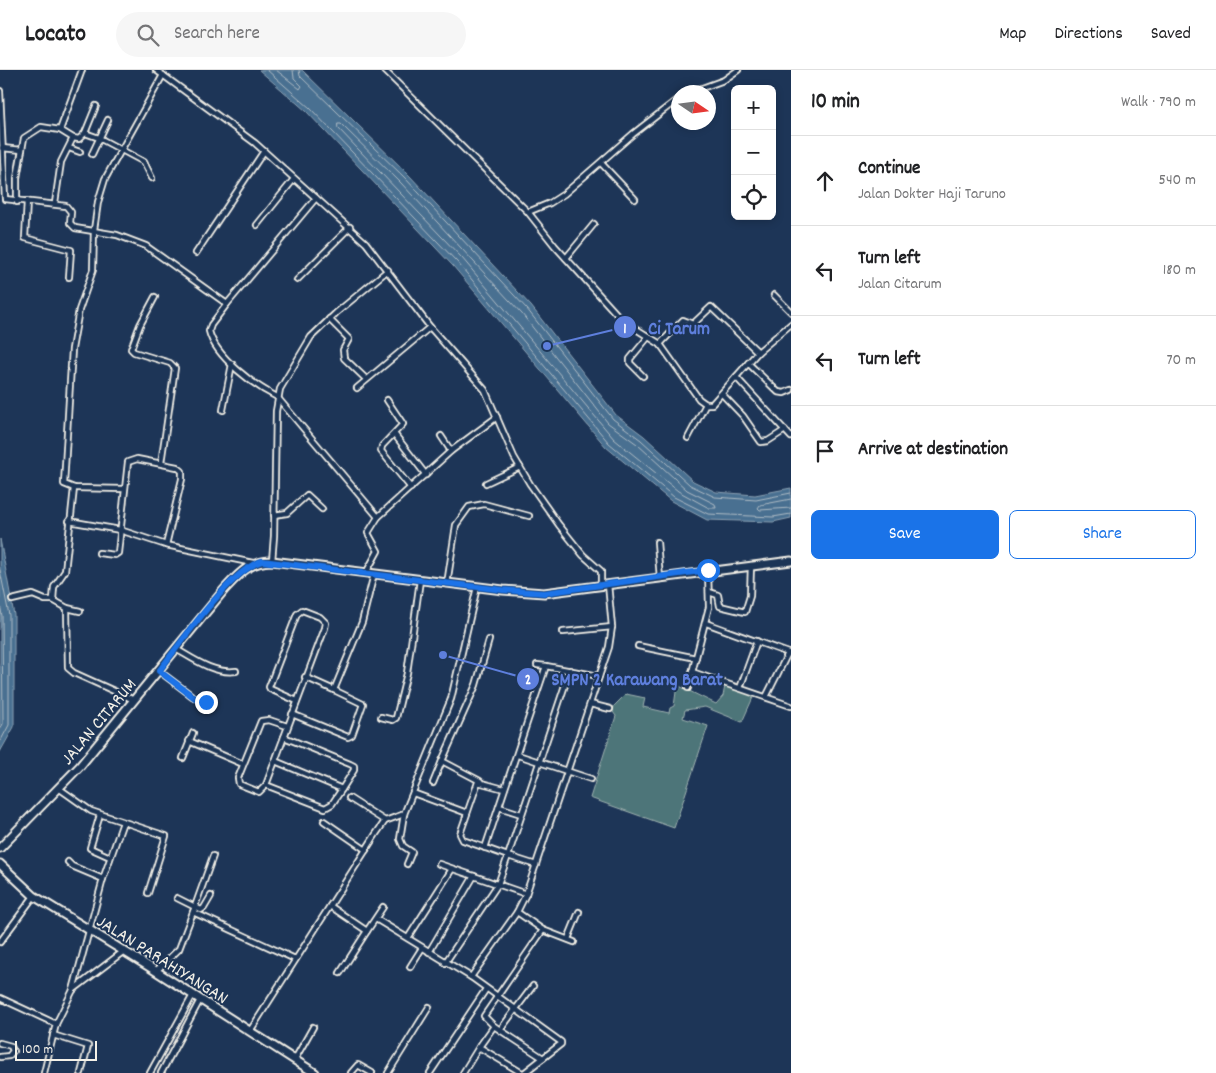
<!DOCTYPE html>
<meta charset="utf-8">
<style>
:root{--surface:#fff;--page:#f6f6f6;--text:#202124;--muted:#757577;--line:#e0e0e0;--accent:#1a73e8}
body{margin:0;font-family:Dekko,sans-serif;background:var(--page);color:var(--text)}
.controls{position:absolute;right:15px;top:15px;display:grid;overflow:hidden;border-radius:8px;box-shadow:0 2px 8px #0003}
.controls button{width:45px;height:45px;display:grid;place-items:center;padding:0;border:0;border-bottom:1px solid var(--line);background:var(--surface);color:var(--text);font:25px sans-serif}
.compass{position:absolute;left:671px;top:15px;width:45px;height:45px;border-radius:50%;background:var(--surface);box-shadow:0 2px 8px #0003;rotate:103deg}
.scale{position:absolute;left:15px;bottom:12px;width:82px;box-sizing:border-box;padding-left:5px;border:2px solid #f4f1e8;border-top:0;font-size:14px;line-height:18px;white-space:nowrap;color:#f4f1e8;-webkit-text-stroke:4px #1d3557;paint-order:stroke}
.stop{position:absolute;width:15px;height:15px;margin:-11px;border:4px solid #1a73e8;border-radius:50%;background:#fff}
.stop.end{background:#1a73e8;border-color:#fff;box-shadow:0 1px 5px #0008}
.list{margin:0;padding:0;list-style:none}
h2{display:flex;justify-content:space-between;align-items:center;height:65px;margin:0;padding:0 20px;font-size:21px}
h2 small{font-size:16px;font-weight:400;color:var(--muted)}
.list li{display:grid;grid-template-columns:32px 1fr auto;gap:15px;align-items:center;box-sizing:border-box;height:90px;padding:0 20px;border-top:1px solid var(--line)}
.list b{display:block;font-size:19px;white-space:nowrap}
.list p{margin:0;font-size:16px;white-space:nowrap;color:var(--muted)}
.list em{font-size:16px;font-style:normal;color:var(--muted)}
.actions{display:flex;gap:10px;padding:15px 20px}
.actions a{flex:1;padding:11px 0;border:1px solid var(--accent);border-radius:8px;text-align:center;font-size:18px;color:var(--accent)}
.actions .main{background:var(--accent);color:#fff}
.icon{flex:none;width:28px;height:28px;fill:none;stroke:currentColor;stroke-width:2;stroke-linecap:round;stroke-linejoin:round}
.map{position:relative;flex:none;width:791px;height:1003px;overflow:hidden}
header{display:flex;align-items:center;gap:30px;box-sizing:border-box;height:70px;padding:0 25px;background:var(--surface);border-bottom:1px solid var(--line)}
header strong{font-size:24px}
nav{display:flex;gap:28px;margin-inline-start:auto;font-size:18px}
.search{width:350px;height:45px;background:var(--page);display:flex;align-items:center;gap:12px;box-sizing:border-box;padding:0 18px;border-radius:28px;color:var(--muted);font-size:19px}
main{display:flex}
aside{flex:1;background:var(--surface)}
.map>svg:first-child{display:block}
.green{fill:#4d7579;stroke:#a0b3b0}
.water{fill:#496f91;stroke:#8da3b4}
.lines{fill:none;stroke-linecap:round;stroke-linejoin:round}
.shore{stroke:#b0bdc5;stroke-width:1}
.street-casing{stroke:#f4f1e8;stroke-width:8}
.secondary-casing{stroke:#f4f1e8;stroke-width:11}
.street{stroke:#1d3557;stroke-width:4.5}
.secondary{stroke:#1d3557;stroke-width:7}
.route{stroke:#1a73e8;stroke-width:6}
.labels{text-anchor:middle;stroke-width:4;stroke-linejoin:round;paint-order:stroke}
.street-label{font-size:18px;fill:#f4f1e8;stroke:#1d3557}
.leader{fill:none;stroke:#5e7fdd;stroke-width:2}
.callout-dot{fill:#5e7fdd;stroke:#1d3557;stroke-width:2}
.mark-label{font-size:15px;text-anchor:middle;font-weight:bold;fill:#fff}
.callout-label{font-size:19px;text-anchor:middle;font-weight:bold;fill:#5e7fdd;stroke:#1d3557;stroke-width:4;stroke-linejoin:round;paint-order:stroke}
</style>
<header>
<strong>Locato</strong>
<div class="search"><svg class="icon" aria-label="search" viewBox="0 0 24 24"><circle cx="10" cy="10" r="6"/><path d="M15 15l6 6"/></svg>Search here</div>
<nav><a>Map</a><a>Directions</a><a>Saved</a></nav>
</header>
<main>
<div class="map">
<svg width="791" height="1003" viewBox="0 0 791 1003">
<rect width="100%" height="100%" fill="#1d3557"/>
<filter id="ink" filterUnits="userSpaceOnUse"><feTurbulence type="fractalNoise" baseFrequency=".02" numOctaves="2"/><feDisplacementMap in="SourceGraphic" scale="10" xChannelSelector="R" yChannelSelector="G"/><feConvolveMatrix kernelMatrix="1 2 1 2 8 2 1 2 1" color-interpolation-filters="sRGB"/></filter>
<g filter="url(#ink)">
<polygon class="green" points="677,615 716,634 723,626 725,616 755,623 742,652 705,637 685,640 683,648 708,656 674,758 590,728 616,646 613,642 614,636 626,624 645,628 643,637 669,643 670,638 674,636"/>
<g class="water">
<polygon points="259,0 302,0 409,105 531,236 616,345 644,366 693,411 716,422 755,425 791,418 791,448 773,452 707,450 671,431 606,377 453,196 306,41"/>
<polygon points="0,469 14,545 14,657 0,682"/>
</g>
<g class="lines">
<g class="shore">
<polyline points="267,0 310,38 457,192 609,373 674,427 708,444 773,447 791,444"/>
<polyline points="276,0 300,19 302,16 294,8 293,0"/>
<polyline points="299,0 300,6 405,108 527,239 613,349 641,370 690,415 715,427 756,430 791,423"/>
<polygon points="338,54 341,54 401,113 522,244 608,353 637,374 687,420 715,434 716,438 709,438 678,421 614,369 462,188 338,58"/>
<polyline points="791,429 760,435 758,438 760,440 791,438"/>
<polyline points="0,500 9,545 9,655 0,672"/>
<polyline points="0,533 2,546 3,654 0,659"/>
</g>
<defs>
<g id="street">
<polyline points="156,0 255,73 366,173 430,257 485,320 514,387 530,414 559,455 583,485 601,501 601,515"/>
<polyline points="384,0 528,142 555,176 622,250 660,274 699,329 706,334"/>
<polyline points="0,21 5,129 66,136 71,142 70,153 75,158 117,165 146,176 227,234"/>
<polyline points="691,22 724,10 738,0"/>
<polyline points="60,60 82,0"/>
<polyline points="85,63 99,68 144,92 152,108"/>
<polyline points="2,78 22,80"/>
<polyline points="69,78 80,82"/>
<polyline points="92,84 108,50"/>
<polyline points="601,93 635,129"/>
<path d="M316,128L227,234L211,255L209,261C215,287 255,316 277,327L378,447"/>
<polyline points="27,131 25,168 71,180 69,207"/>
<polyline points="17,132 17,108 24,68 41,57 60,60 73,68 79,69 85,63 96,36"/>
<polyline points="55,133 61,92 73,68"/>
<polyline points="528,142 550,133 564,124 633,64 678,29"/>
<polyline points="257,155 294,109"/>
<polyline points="196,183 264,81"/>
<polyline points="566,188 594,154"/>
<polyline points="297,210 350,157"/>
<polyline points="774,225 791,242"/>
<polyline points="155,227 140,255 131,279 134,282 170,293 175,298 161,393"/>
<polyline points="329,249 349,269 343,280 344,288 366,309"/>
<polyline points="660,274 683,250 693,254 711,237 758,282"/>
<polyline points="748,293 778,322 784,323 791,320"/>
<polyline points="643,306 630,293 630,289 649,266"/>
<polyline points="736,307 791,367"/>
<polyline points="357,318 430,257"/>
<polyline points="722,324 743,346 761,372 768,371 785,360"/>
<polyline points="387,330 403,354 382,376 381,381 411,418"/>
<polyline points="706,334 712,334 758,282 791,254"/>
<polyline points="223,340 232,294"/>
<polyline points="395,365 426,405"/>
<polyline points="441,366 451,381"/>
<polyline points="688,368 706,334"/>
<polyline points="486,413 520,397"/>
<polyline points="124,419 74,418 64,414 72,279 79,240 93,200 94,160 98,132 105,109 163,5"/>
<polyline points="274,445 287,443 307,425 322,439"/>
<polyline points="69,451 120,460 166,475"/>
<polyline points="657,472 660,508"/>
<polyline points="99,483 115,485 118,483 128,392 137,389 177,397 182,401 182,409 166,475 253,493"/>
<polyline points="272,491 274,466 276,341 280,319 311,267 336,243 388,200"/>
<polyline points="366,503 378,481 368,463 378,447 451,381 497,347"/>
<polyline points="447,514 456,455 469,437 484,434 529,446"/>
<polyline points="709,522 718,525 720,536 745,542 750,526 751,495"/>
<polyline points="12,530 33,525 45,530 53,530 67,538 68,598 74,603 134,630"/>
<polyline points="53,530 54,517 65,501 74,418"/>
<polyline points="67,538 80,541"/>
<polyline points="706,553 791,584"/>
<polyline points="563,562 612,557"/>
<polyline points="638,576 696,588"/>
<path d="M176,579C195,590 214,604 236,601"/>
<polyline points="537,595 546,596"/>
<polyline points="159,601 195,628 206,632"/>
<polyline points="692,602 791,636"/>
<polyline points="305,607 334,620 362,552 374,504"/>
<polyline points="688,618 709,537 708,500"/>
<polyline points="740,618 757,571"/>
<polyline points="766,627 788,583"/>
<polyline points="590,634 610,639"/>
<polyline points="292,644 348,667 352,665 363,634 334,620"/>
<polyline points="381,647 393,650 396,648 407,603 420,510"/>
<polyline points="287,656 269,650 261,651 238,708 239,714 259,722 266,715 325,558 326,553 320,547 302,540 297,544 269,617 270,619 297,631"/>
<polyline points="189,671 243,694"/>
<polyline points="518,685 591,709"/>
<polyline points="183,688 193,663"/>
<polyline points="275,691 342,719 354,700 354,696 350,694 284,667"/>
<polyline points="442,691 476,615 489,570"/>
<polyline points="433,713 442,691 480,711"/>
<polyline points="266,715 325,738 332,734 342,719"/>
<polyline points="60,719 91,741 166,766 148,823"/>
<polyline points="413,723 467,743"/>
<polyline points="349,728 385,751"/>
<polyline points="499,737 521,744"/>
<polyline points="100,745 90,778 110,787"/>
<polyline points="324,751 366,780"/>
<polyline points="485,778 546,596 599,606"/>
<polyline points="68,792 72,796 103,809"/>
<polyline points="407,794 412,782 403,776 400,769 404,744 451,629 477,517"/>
<polyline points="439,794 526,824"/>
<polyline points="536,795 508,786 570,600"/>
<polyline points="177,828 201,840 204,838 211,826"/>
<polyline points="330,836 367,861 383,837"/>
<polyline points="193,842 213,786"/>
<polyline points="517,842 543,860 484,946 494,956 543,988"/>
<polyline points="376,849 471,907 561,972 561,974 524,1003"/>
<polyline points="543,860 574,872"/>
<polyline points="408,868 452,799"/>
<polyline points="568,869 579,842"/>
<polyline points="0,872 34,826"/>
<polyline points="429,882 474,806"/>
<polyline points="445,893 498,814 508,786 463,770 460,764 478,712 504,719"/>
<polyline points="410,897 422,878"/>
<polyline points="156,901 179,879 193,842 295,889"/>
<polyline points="340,903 367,861"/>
<polyline points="471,907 517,842 526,824 609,577 612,557 608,514"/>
<polyline points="73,920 124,881"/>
<polyline points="0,928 56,954"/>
<polyline points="500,960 533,916"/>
<polyline points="250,961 376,764 385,751 404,744"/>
<polyline points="53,965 88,976 81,1003"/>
<polyline points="0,973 11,976 13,981 9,986 0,987"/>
<polyline points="479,977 494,956"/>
<polyline points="295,989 313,957"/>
<polyline points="44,1003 56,954 73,920 103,809 123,752"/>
<polyline points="150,1003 193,925"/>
<polyline points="161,1003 200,930"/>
<polyline points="351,1003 358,995 372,1003"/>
<polyline points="388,1003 429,937"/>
<polyline points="430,1003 486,919"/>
<polyline points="463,1003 479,977 522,1003"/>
</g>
<g id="secondary">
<path d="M0,778L80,696L224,520C238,505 249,491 272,491L503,520L544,523L791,491"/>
<polyline points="0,794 34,826 148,896 315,1003"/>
</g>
</defs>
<use href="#street" class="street-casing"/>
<use href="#secondary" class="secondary-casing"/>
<use href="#street" class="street"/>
<use href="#secondary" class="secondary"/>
</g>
</g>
<g class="lines" filter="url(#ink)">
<path class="route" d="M206,632L195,628L159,601C181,573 230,500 262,491L503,520L544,523L708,500"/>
</g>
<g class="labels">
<g class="street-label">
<text transform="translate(98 651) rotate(-50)" y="6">JALAN CITARUM</text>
<text transform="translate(163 889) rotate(32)" y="6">JALAN PARAHIYANGAN</text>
</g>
</g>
<path class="leader" d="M547 276L625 257M443 585L528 609"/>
<g class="callout-dot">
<circle cx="547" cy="276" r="5"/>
<circle cx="443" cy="585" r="5"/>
<circle cx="625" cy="257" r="12"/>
<circle cx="528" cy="609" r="12"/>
</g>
<g class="mark-label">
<text x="625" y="263">1</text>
<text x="528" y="614">2</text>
</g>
<g class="callout-label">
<text x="679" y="264">Ci Tarum</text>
<text x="637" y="615">SMPN 2 Karawang Barat</text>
</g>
</svg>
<div class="controls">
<button>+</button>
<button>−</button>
<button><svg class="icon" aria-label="locate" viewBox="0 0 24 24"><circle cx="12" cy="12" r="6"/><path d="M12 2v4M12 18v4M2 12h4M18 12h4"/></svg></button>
</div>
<svg class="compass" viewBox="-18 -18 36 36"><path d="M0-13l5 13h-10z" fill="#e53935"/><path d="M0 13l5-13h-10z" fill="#757577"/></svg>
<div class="scale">100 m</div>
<div class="stop" style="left:708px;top:500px"></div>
<div class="stop end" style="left:206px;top:632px"></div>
</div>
<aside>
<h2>10 min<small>Walk · 790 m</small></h2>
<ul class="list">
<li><svg class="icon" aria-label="ahead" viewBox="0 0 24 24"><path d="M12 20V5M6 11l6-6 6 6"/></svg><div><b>Continue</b><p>Jalan Dokter Haji Taruno</p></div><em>540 m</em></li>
<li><svg class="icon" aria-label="left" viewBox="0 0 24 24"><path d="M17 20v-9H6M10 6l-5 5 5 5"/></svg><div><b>Turn left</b><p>Jalan Citarum</p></div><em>180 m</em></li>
<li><svg class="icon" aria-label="left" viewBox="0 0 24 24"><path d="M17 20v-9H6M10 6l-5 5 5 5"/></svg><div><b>Turn left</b></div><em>70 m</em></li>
<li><svg class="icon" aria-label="arrive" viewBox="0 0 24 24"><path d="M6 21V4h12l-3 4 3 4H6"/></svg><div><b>Arrive at destination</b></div></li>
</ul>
<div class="actions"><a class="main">Save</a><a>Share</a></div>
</aside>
</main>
